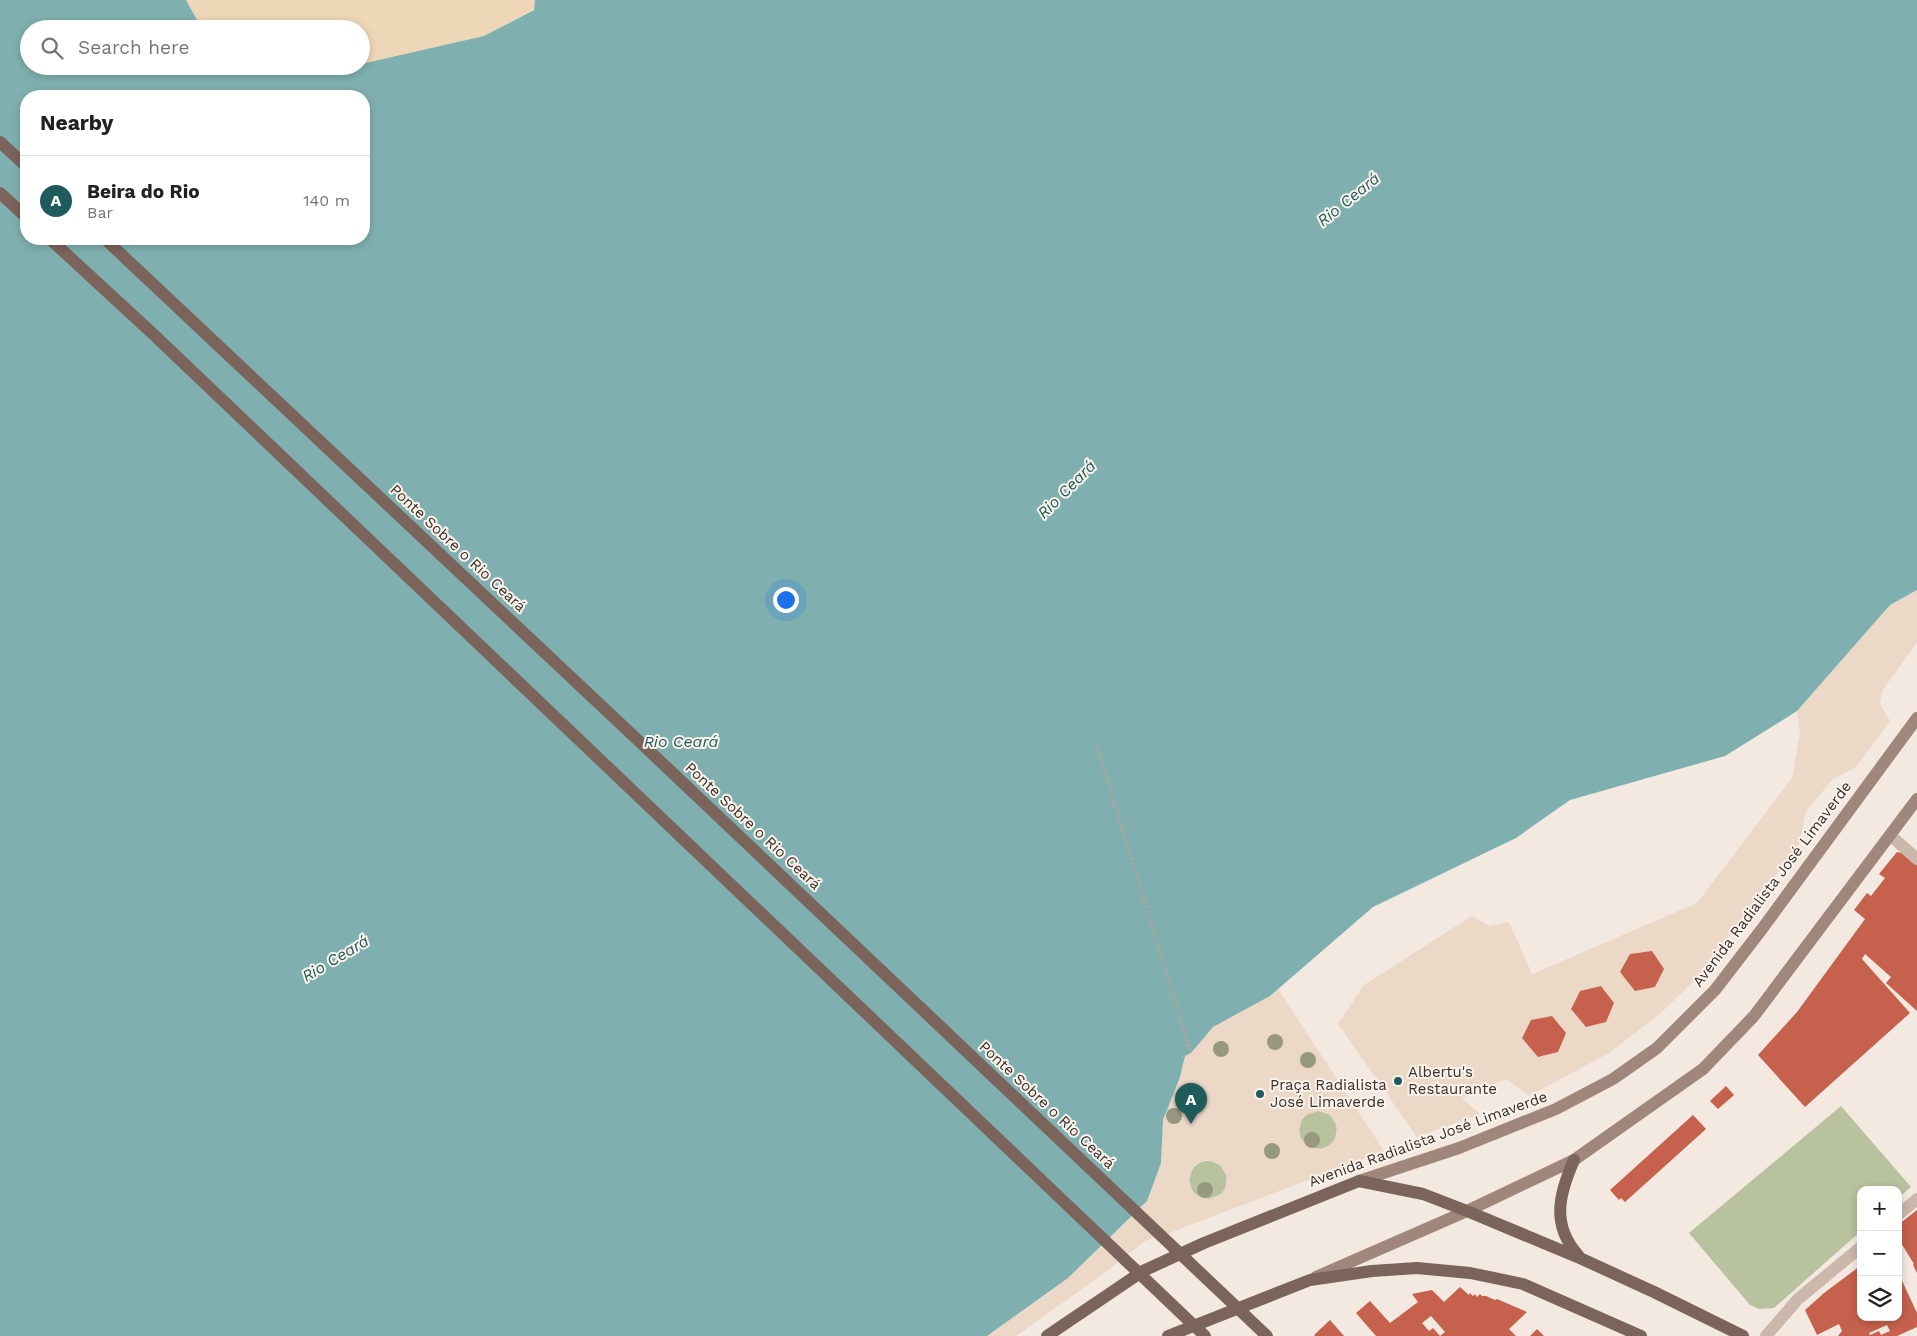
<!DOCTYPE html>
<meta charset="utf-8">
<style>
:root{--surface:#fff;--page:#f2f2f2;--text:#202124;--muted:#757577;--line:#e0e0e0;--accent:#205b5b}
body{margin:0;font-family:"Work Sans",sans-serif;background:var(--page);color:var(--text)}
.controls{position:absolute;right:15px;bottom:15px;display:grid;overflow:hidden;border-radius:10px;box-shadow:0 2px 8px #0003}
.controls button{width:45px;height:45px;display:grid;place-items:center;padding:0;border:0;border-bottom:1px solid var(--line);background:var(--surface);color:var(--text);font:25px sans-serif}
.you{position:absolute;left:785px;top:599px;width:18px;height:18px;margin:-12px;border:4px solid #fff;border-radius:50%;background:#1a73e8;box-shadow:0 0 0 8px #1a73e833}
.badge{display:grid;place-items:center;width:32px;height:32px;border-radius:50%;background:var(--accent);color:#fff;font-size:16px;font-weight:700}
.pin{position:absolute;translate:-50% -41px;filter:drop-shadow(0 1px 2px #0008)}
.pin::after{content:'';position:absolute;top:26px;width:18px;height:15px;background:inherit;clip-path:polygon(0 0,100% 0,50% 100%)}
.list{margin:0;padding:0;list-style:none}
h2{display:flex;justify-content:space-between;align-items:center;height:65px;margin:0;padding:0 20px;font-size:21px}
h2 small{font-size:16px;font-weight:400;color:var(--muted)}
.list li{display:grid;grid-template-columns:32px 1fr auto;gap:15px;align-items:center;box-sizing:border-box;height:90px;padding:0 20px;border-top:1px solid var(--line)}
.list b{display:block;font-size:19px;white-space:nowrap}
.list p{margin:0;font-size:16px;white-space:nowrap;color:var(--muted)}
.list em{font-size:16px;font-style:normal;color:var(--muted)}
.icon{flex:none;width:28px;height:28px;fill:none;stroke:currentColor;stroke-width:2;stroke-linecap:round;stroke-linejoin:round}
.map{position:relative;flex:none;width:1917px;height:1336px;overflow:hidden}
.search{position:absolute;background:var(--surface);box-shadow:0 2px 8px #0003;left:20px;top:20px;width:350px;height:55px;display:flex;align-items:center;gap:12px;box-sizing:border-box;padding:0 18px;border-radius:28px;color:var(--muted);font-size:19px}
.panel{position:absolute;background:var(--surface);box-shadow:0 2px 8px #0003;left:20px;top:90px;width:350px;height:155px;border-radius:20px}
.map>svg:first-child{display:block}
.green{fill:#b9c29f}
.sand{fill:#edd7b7}
.plaza{fill:#ebd8c7;fill-rule:evenodd}
.water{fill:#7fb0af;fill-rule:evenodd}
.building{fill:#c5614c;fill-rule:evenodd}
.lines{fill:none;stroke-linecap:round;stroke-linejoin:round}
.path{stroke:#b7a295;stroke-width:3;stroke-dasharray:2.5 2.5;stroke-linecap:butt}
.street{stroke:#cbb8ab;stroke-width:12}
.secondary{stroke:#9f877c;stroke-width:12}
.primary{stroke:#7b645c;stroke-width:12}
.tree{fill:#97997e}
.poi-dot{fill:#205b5b;stroke:#faf3ec;stroke-width:2}
.labels{text-anchor:middle;stroke-width:4;stroke-linejoin:round;paint-order:stroke}
.street-label{font-size:15px;fill:#392e2a;stroke:#faf3ec}
.poi-label{font-size:15px;fill:#392e2a;stroke:#faf3ec;text-anchor:start}
.water-label{font-size:16px;font-style:italic;fill:#205b5b;stroke:#faf3ec}
</style>
<div class="map">
<svg width="1917" height="1336" viewBox="0 0 1917 1336">
<rect width="100%" height="100%" fill="#f3e9e0"/>
<g class="green">
<polygon points="1841,1106 1911,1187 1898,1198 1898,1190 1861,1190 1861,1231 1774,1308 1759,1309 1750,1305 1689,1233"/>
<circle cx="1318" cy="1130" r="19"/>
<circle cx="1208" cy="1180" r="19"/>
</g>
<polygon class="sand" points="186,0 535,0 534,9 484,36 361,64 361,29 202,29"/>
<g class="plaza">
<path d="M1917,590V642L1882,691L1880,704L1890,721L1856,767L1832,780L1806,811L1799,845L1700,975L1661,1013L1609,1053L1529,1096L1506,1079L1462,1098L1480,1114L1417,1137L1338,1024L1364,985L1472,916L1489,926L1509,922L1532,974L1697,903L1792,778L1800,731L1797,711L1890,605ZM1664,969L1655,987L1635,991ZM1600,986L1614,1003L1606,1022L1586,1027L1571,1008L1580,991ZM1552,1016L1565,1033L1558,1052L1538,1057L1522,1038L1531,1020Z"/>
<path d="M1278,989L1384,1151L1172,1232L1145,1241L1099,1277L1016,1336H987L1068,1278L1147,1201L1161,1163L1163,1120L1180,1077L1185,1055L1191,1053L1213,1027L1270,996ZM1318,1111L1330,1115L1337,1126L1335,1139L1326,1148L1320,1149L1307,1146L1300,1137L1299,1131L1302,1119L1306,1115ZM1208,1160L1220,1165L1227,1176L1225,1189L1221,1194L1209,1199L1198,1196L1193,1192L1189,1181L1192,1169L1196,1164Z"/>
</g>
<path class="water" d="M0,0H186L202,29H29V66H326L345,68L361,66V64L484,36L534,10L535,0H1917V590L1890,605L1797,711L1725,756L1570,800L1516,838L1373,907L1270,996L1213,1027L1191,1053L1185,1056L1180,1077L1163,1120L1161,1163L1147,1201L1068,1278L987,1336H0ZM26,96H364V239H26Z"/>
<g class="building">
<polygon points="1897,852 1902,853 1917,865 1917,1011 1886,983 1891,977 1865,954 1862,959 1910,1013 1805,1107 1758,1055 1797,1012 1865,919 1854,910 1867,893 1871,896 1885,878 1879,874"/>
<polygon points="1652,951 1664,969 1655,987 1635,991 1620,972 1630,954"/>
<polygon points="1601,986 1614,1003 1606,1022 1586,1027 1571,1009 1580,991"/>
<polygon points="1552,1016 1566,1033 1558,1052 1538,1057 1522,1038 1531,1020"/>
<polygon points="1726,1086 1734,1095 1718,1109 1710,1101"/>
<polygon points="1693,1115 1706,1129 1625,1202 1621,1198 1619,1200 1610,1190"/>
<polygon points="1917,1210 1917,1273 1913,1265 1914,1264 1898,1238 1898,1225"/>
<path d="M1861,1257V1317H1898V1272L1917,1313V1327L1897,1336H1838L1842,1331L1839,1324L1817,1335L1805,1310L1824,1293L1860,1266L1857,1259ZM1887,1325L1890,1331L1881,1335L1879,1331L1870,1335L1869,1333Z"/>
<path d="M1460,1287L1469,1295L1470,1293L1473,1296L1475,1294L1477,1297L1480,1294L1482,1296H1486L1495,1300L1497,1299L1527,1312L1509,1329L1516,1336H1376L1356,1313L1370,1301L1390,1323L1418,1302L1412,1294L1432,1290L1444,1302ZM1431,1316L1445,1332L1440,1336L1433,1328L1429,1331L1422,1323Z"/>
<polygon points="1330,1320 1344,1336 1315,1336 1314,1335"/>
<polygon points="1537,1329 1544,1336 1530,1336"/>
</g>
<g class="lines">
<polyline class="path" points="1096,743 1191,1053"/>
<g class="street">
<polyline points="1890,835 1917,859"/>
<polyline points="1898,1215 1917,1199"/>
<polyline points="1766,1336 1798,1299 1861,1247"/>
</g>
<g class="secondary">
<polyline points="1359,1181 1459,1148 1556,1109 1613,1079 1657,1048 1715,990 1762,929 1917,718"/>
<polyline points="1316,1277 1467,1211 1574,1160 1703,1069 1754,1016 1917,799"/>
</g>
<g class="primary">
<polyline points="0,142 26,166"/>
<polyline points="0,193 26,217"/>
<polyline points="50,239 152,333 1205,1336"/>
<polyline points="105,239 642,744 1267,1336"/>
<path d="M1574,1160C1559,1194 1551,1225 1578,1255"/>
<polyline points="1047,1336 1143,1271 1204,1243 1359,1181 1423,1194 1467,1211 1582,1259 1654,1292 1743,1336"/>
<polyline points="1168,1336 1310,1280 1372,1271 1417,1268 1470,1273 1523,1284 1641,1336"/>
</g>
</g>
<g class="tree">
<circle cx="1275" cy="1042" r="8"/>
<circle cx="1221" cy="1049" r="8"/>
<circle cx="1308" cy="1060" r="8"/>
<circle cx="1174" cy="1116" r="8"/>
<circle cx="1312" cy="1140" r="8"/>
<circle cx="1272" cy="1151" r="8"/>
<circle cx="1205" cy="1190" r="8"/>
</g>
<g class="poi-dot">
<circle cx="1398" cy="1081" r="5"/>
<circle cx="1260" cy="1094" r="5"/>
</g>
<g class="labels">
<g class="street-label">
<text transform="translate(458 548) rotate(43)" y="5">Ponte Sobre o Rio Ceará</text>
<text transform="translate(753 826) rotate(43)" y="5">Ponte Sobre o Rio Ceará</text>
<text transform="translate(1772 884) rotate(-53)" y="5">Avenida Radialista José Limaverde</text>
<text transform="translate(1047 1105) rotate(43)" y="5">Ponte Sobre o Rio Ceará</text>
<text transform="translate(1428 1139) rotate(-20)" y="5">Avenida Radialista José Limaverde</text>
</g>
<g class="poi-label">
<text x="1408" y="1077">Albertu's<tspan x="1408" dy="17">Restaurante</tspan></text>
<text x="1270" y="1090">Praça Radialista<tspan x="1270" dy="17">José Limaverde</tspan></text>
</g>
<g class="water-label">
<text transform="translate(1348 199) rotate(-39)" y="6">Rio Ceará</text>
<text transform="translate(1066 489) rotate(-45)" y="6">Rio Ceará</text>
<text x="681" y="747">Rio Ceará</text>
<text transform="translate(335 958) rotate(-31)" y="6">Rio Ceará</text>
</g>
</g>
</svg>
<div class="controls">
<button>+</button>
<button>−</button>
<button><svg class="icon" aria-label="layers" viewBox="0 0 24 24"><path d="M12 4l9 5-9 5-9-5zM3 14l9 5 9-5"/></svg></button>
</div>
<div class="you"></div>
<div class="pin badge" style="left:1191px;top:1124px">A</div>
<div class="search"><svg class="icon" aria-label="search" viewBox="0 0 24 24"><circle cx="10" cy="10" r="6"/><path d="M15 15l6 6"/></svg>Search here</div>
<section class="panel">
<h2>Nearby<small></small></h2>
<ul class="list">
<li><span class="badge">A</span><div><b>Beira do Rio</b><p>Bar</p></div><em>140 m</em></li>
</ul>
</section>
</div>
